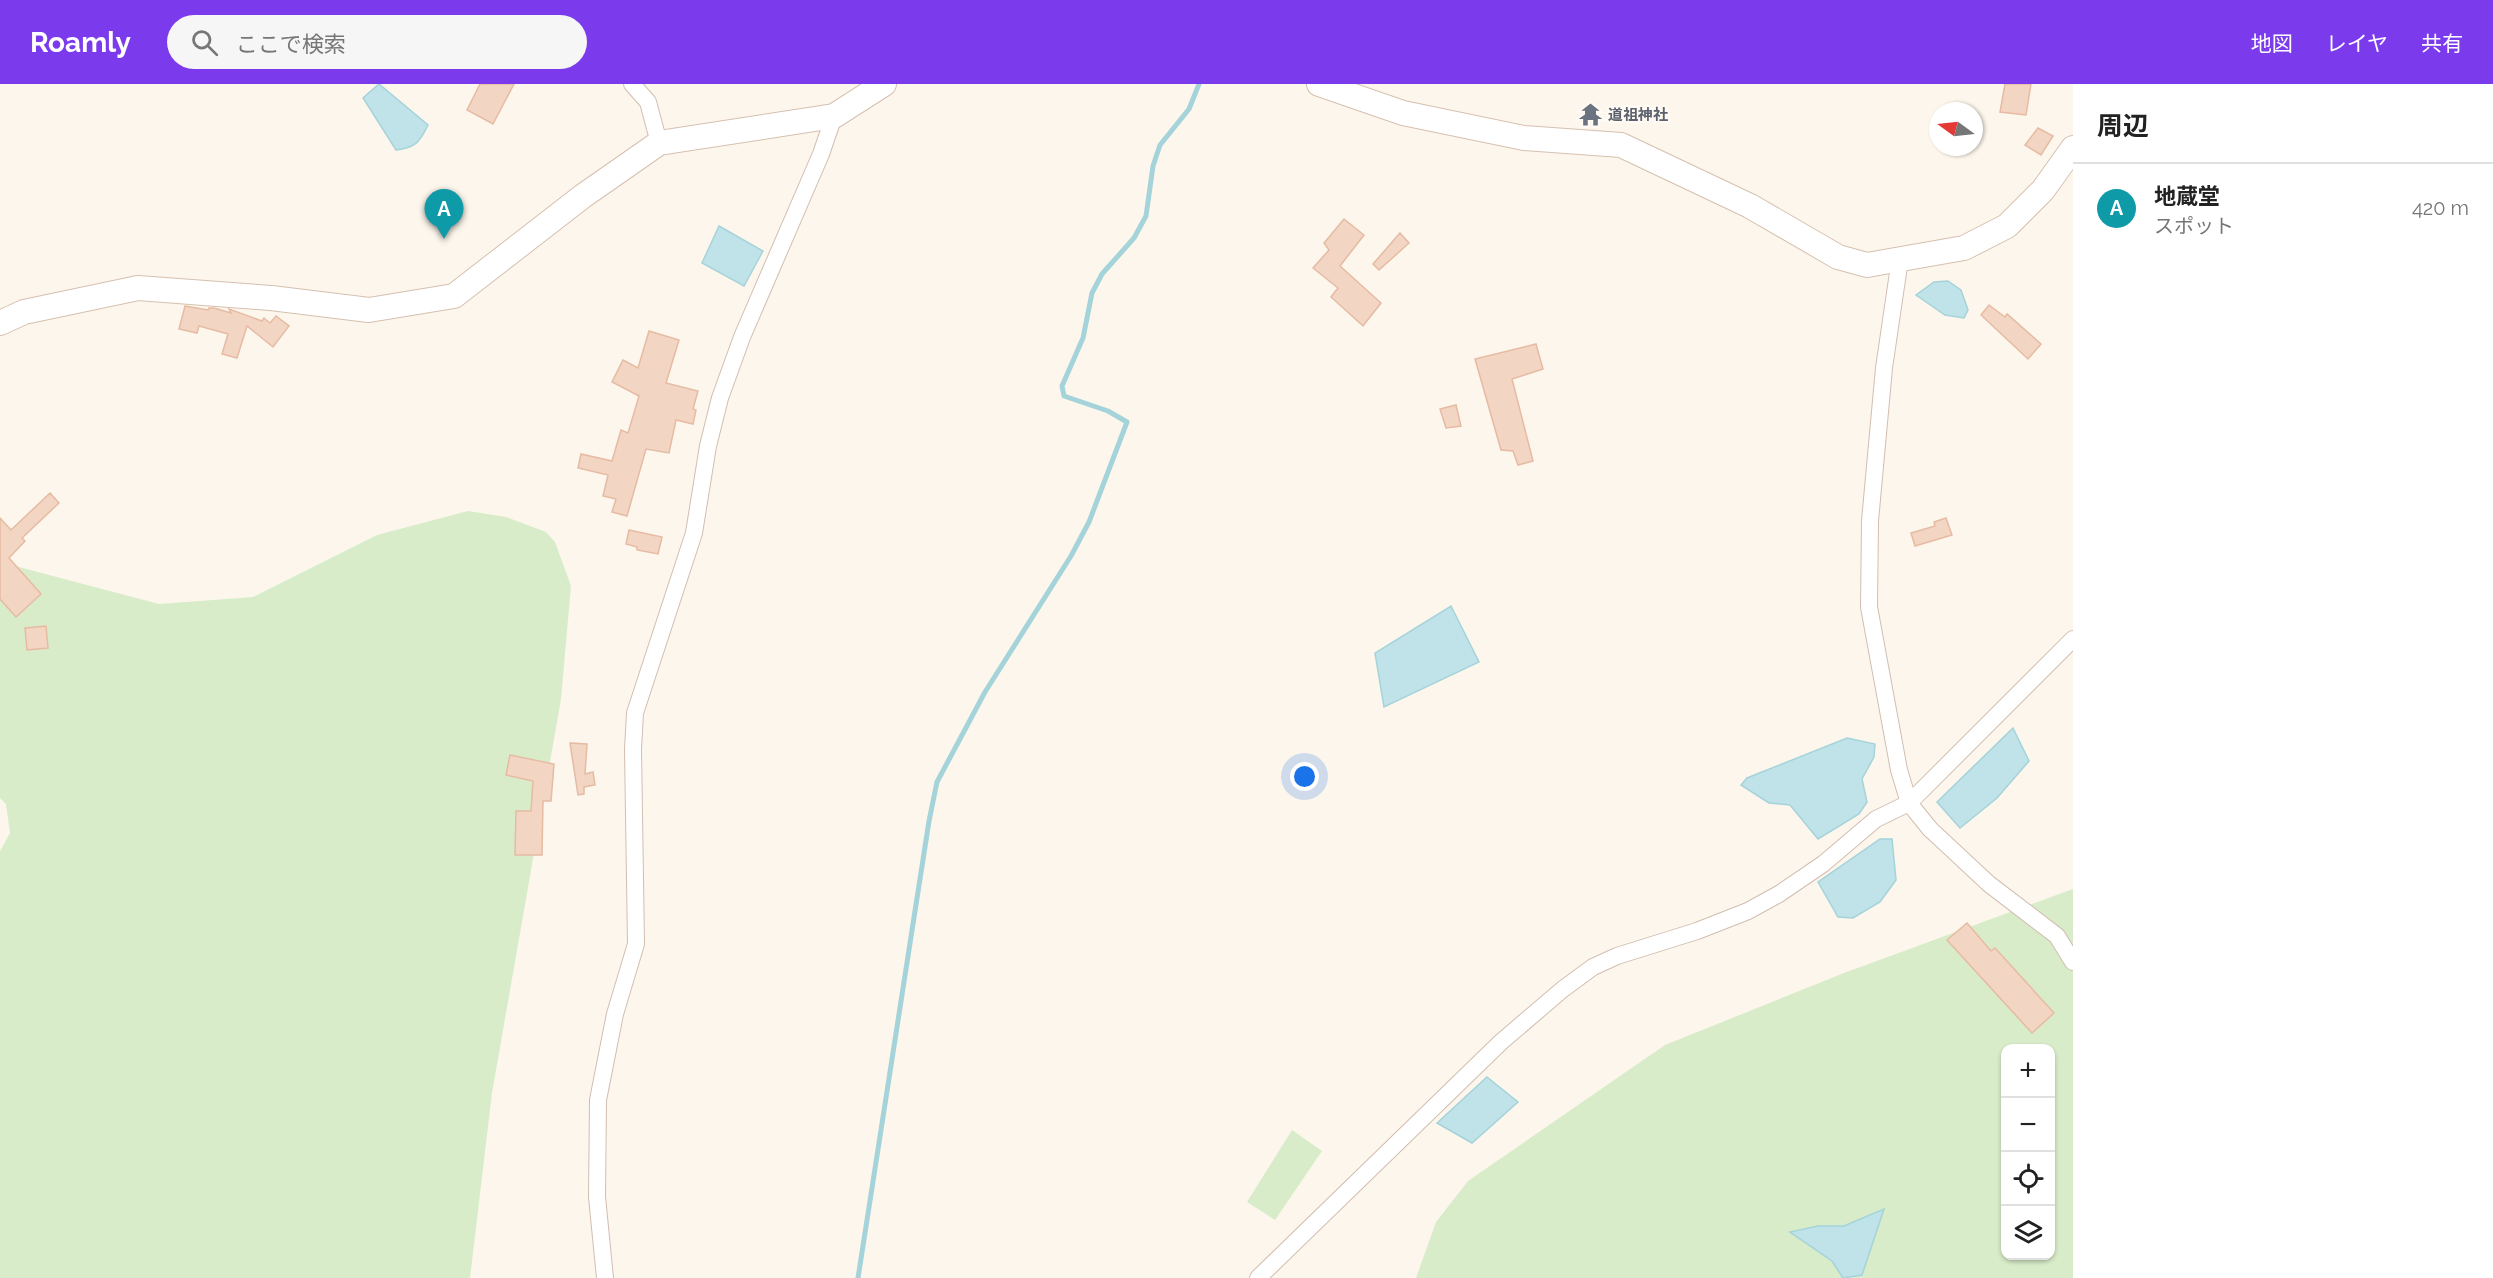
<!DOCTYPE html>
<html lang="ja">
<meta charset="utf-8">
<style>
:root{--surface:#fff;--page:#f6f6f6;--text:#222;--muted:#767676;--line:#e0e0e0;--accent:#7c3aed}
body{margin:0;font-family:Raleway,"Noto Sans JP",sans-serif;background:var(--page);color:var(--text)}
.controls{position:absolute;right:18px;bottom:18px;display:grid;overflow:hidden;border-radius:12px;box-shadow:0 2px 4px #0004}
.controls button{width:54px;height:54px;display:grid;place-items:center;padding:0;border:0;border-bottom:2px solid var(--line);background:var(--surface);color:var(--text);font:30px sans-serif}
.compass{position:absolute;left:1929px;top:18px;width:54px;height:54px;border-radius:50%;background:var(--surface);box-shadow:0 2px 4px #0004;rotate:285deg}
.you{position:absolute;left:1305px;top:693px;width:21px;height:21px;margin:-15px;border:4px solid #fff;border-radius:50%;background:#1a73e8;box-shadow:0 0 0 9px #1a73e833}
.badge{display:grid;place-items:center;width:39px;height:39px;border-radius:50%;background:var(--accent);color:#fff;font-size:20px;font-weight:700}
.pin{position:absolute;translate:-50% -50px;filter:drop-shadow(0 2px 3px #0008)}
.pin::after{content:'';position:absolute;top:32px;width:21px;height:18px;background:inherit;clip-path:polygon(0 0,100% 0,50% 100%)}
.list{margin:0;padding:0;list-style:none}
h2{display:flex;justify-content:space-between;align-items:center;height:78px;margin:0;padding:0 24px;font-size:26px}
h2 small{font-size:20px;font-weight:400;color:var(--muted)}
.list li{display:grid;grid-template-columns:39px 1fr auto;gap:18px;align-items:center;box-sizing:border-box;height:90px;padding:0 24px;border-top:2px solid var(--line)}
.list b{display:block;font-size:22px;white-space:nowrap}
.list p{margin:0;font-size:20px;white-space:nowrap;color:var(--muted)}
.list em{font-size:20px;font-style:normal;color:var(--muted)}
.icon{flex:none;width:33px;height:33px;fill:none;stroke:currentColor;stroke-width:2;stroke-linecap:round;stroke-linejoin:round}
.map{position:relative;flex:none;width:2073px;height:1194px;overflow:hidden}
header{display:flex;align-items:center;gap:36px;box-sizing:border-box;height:84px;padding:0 30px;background:var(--accent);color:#fff}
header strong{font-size:28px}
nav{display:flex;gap:33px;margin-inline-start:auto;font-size:21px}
.search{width:420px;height:54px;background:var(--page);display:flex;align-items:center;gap:15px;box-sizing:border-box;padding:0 21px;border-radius:33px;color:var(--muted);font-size:22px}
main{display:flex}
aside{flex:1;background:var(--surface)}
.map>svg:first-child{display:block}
.green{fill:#d8ecc9;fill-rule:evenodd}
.water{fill:#bfe3e8;stroke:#a5d3da;stroke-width:1.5}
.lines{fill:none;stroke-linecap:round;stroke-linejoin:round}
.stream{stroke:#a5d3da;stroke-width:5}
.building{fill:#f3d5c3;stroke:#e6bba3;stroke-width:1.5}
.street-casing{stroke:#d1beb0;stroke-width:18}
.secondary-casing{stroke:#d6c0b0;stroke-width:26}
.street{stroke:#fff;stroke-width:16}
.secondary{stroke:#fff;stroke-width:24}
.labels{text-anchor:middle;stroke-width:4.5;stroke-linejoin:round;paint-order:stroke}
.worship-label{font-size:15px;font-weight:bold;fill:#5b616d;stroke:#fffaf3;text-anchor:start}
</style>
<header>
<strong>Roamly</strong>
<div class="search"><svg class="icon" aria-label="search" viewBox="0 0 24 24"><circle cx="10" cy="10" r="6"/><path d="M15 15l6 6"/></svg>ここで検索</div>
<nav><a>地図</a><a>レイヤ</a><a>共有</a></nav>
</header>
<main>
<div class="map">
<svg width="2073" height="1194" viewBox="0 0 2073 1194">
<rect width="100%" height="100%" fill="#fdf6ec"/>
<g class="green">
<polygon points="468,427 506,433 546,448 555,458 571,502 561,615 492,1009 470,1194 0,1194 0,767 10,749 6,720 0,714 0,478 159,520 253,513 377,451"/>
<path d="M2073,805V1194H1416L1436,1138L1468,1097L1665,961L1844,889ZM2006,964H2050V1172H2006Z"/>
<polygon points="1292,1046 1322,1067 1275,1136 1247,1118"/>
</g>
<g class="water">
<path d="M379,0L428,41C420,58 415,64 396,66L363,14Z"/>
<polygon points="719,142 763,167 744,202 702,179"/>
<polygon points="1948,197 1961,206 1968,226 1964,234 1945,231 1916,211 1934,198"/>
<polygon points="1451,522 1479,578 1384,623 1375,569"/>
<polygon points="2013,644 2029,677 1997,714 1960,744 1937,718"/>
<polygon points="1847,654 1875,660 1874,673 1862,695 1867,718 1859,730 1818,755 1790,721 1769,719 1741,701 1747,694"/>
<polygon points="1880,755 1892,755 1896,796 1880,818 1853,834 1838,833 1818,798"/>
<polygon points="1487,993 1518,1018 1472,1059 1437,1039"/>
<polygon points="1884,1125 1862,1191 1843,1194 1832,1177 1790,1148 1818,1142 1844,1142"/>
</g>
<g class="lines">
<polyline class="stream" points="858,1194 929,737 937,698 985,608 1071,472 1089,438 1127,338 1108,327 1064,312 1062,302 1083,254 1092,209 1102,190 1134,154 1146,132 1153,82 1160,61 1189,25 1199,0"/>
</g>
<g class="building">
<polygon points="480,0 514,0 493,40 467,26"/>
<polygon points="2005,0 2031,0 2026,31 2000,28"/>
<polygon points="2038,44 2053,52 2041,71 2025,61"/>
<polygon points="1344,135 1364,151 1340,182 1381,219 1363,242 1331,213 1338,204 1313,184 1329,166 1324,159"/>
<polygon points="1400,149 1409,159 1379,186 1373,180"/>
<polygon points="1989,221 2005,233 2007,230 2041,260 2028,275 1981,231"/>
<polygon points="185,222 208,226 209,224 214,224 231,229 229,225 262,237 264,234 270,239 276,232 289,242 273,263 247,242 237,274 222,270 228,250 199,242 197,249 179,245"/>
<polygon points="649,247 679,256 666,299 698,307 693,325 696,326 693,340 676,336 669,369 646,365 627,432 612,428 616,415 603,412 608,391 578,384 581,370 612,377 621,346 628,349 639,312 612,298 623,276 638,284"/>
<polygon points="1536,260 1543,285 1512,295 1533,377 1518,381 1513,367 1501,366 1475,275"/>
<polygon points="1456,321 1461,342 1446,344 1440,325"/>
<polygon points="50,409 59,419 22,454 25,457 9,474 41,510 16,533 0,515 0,434 11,446"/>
<polygon points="1946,434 1952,451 1915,462 1911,449 1935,442 1934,438"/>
<polygon points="629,446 662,453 658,470 637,466 637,463 626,460"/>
<polygon points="46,542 48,564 27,566 25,544"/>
<polygon points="570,659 587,660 585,690 593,688 595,701 584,703 584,710 578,711"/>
<polygon points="510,671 554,680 551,717 543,717 542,771 515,771 516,727 531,727 533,697 506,691"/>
<polygon points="1967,839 1991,867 1995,864 2054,929 2032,949 1947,856"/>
</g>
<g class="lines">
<defs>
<g id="street">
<polyline points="632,0 648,18 659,59"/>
<polyline points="1900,175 1884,284 1870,437 1869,523 1899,686 1909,719 1930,745 1989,800 2057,852 2073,878"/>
<polyline points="605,1194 597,1113 598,1016 615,930 636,860 633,665 635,629 694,449 708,362 720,314 742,253 821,70 834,32"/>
<polyline points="1258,1194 1501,958 1563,905 1593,883 1617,872 1697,847 1748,827 1779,810 1823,780 1876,735 1909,719 2073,555"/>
</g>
<g id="secondary">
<polyline points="1319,0 1403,29 1524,54 1621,61 1750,122 1838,173 1867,181 1964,164 2007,142 2043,106 2073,64"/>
<polyline points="0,239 24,228 138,204 271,214 369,226 454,212 583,112 659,59 834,32 884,0"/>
</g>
</defs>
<use href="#street" class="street-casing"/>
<use href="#secondary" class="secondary-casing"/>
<use href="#street" class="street"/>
<use href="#secondary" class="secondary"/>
</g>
<defs>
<symbol id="temple-bare" viewBox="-9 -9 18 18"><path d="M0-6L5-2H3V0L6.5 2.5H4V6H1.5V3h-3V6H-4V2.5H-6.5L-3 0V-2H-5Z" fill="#6b7280" stroke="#fffaf3" stroke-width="2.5" paint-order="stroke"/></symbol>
</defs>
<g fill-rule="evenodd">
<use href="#temple-bare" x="1574" y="14" width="33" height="33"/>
</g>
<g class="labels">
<g class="worship-label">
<text x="1608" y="36">道祖神社</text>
</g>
</g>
</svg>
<div class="controls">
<button>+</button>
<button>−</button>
<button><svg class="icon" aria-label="locate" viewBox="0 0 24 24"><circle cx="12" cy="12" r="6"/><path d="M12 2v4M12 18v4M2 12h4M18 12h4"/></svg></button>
<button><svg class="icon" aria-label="layers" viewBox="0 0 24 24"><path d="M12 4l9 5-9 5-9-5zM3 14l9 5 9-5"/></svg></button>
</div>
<svg class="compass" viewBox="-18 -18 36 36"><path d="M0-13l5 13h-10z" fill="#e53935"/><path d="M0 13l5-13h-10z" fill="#767676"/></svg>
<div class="you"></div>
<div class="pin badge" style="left:444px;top:155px;background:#0f9aa8">A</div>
</div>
<aside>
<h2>周辺<small></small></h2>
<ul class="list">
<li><span class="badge" style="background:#0f9aa8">A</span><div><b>地蔵堂</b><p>スポット</p></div><em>420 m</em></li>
</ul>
</aside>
</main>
